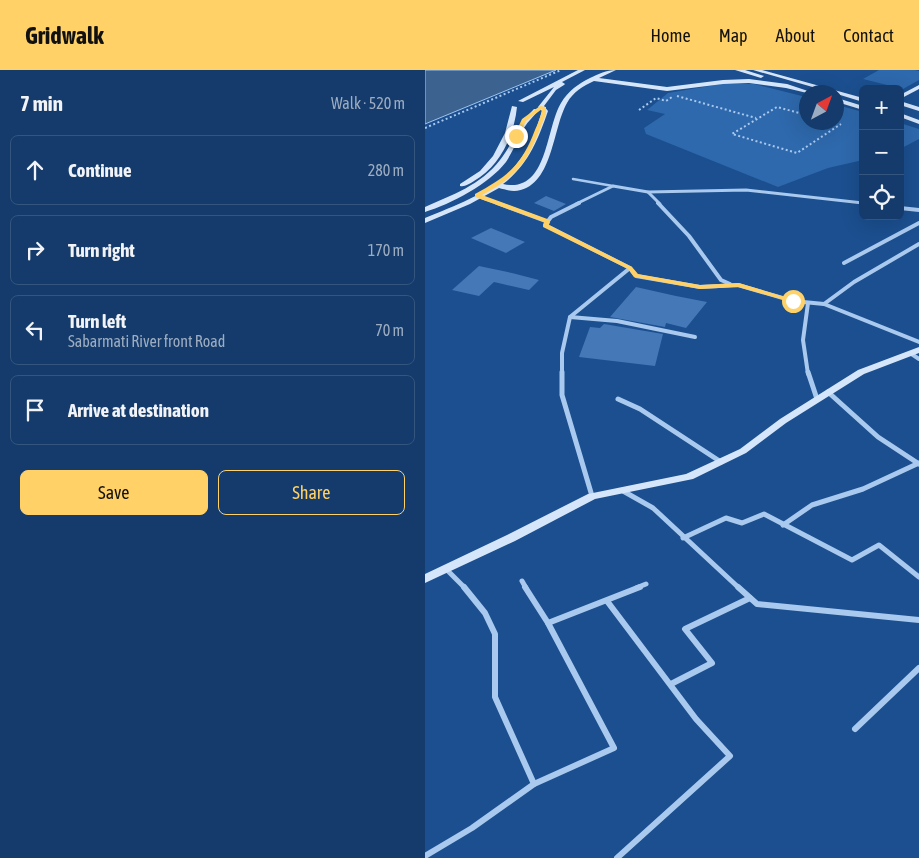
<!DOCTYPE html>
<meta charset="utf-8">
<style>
:root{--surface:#143b6b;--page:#214673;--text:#f1f3f6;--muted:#9dadc1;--line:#33557e;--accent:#ffd166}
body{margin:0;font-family:"Asap Condensed",sans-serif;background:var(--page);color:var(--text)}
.controls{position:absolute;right:15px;top:15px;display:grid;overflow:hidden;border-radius:8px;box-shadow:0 5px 20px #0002}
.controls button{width:45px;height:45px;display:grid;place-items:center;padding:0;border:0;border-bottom:1px solid var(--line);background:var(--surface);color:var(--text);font:25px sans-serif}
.compass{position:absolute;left:374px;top:15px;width:45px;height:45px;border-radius:50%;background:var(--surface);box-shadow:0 5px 20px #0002;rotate:41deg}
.stop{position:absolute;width:15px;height:15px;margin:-11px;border:4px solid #ffd166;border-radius:50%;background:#fff}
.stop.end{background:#ffd166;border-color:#fff;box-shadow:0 1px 5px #0008}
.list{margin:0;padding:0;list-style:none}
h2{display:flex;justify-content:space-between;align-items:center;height:65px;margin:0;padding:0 20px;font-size:21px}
h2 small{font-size:16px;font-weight:400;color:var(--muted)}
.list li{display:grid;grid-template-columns:32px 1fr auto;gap:15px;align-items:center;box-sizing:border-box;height:70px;margin:0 10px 10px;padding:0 10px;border:1px solid var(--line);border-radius:8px}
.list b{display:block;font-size:19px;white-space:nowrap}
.list p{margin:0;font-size:16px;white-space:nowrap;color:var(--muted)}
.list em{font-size:16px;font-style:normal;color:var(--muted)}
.actions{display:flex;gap:10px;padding:15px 20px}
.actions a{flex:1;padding:11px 0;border:1px solid var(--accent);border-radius:8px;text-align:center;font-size:18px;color:var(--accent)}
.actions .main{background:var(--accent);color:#111}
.icon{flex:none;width:28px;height:28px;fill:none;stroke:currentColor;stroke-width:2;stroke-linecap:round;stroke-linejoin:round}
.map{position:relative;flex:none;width:494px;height:788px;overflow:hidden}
header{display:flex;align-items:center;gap:30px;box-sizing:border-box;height:70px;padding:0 25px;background:var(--accent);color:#111}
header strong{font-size:24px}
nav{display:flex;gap:28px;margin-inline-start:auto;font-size:18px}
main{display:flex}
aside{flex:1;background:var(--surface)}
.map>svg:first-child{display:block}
.green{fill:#2e69ad}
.water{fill:#3c6290;stroke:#9cc4f0}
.building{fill:#4478b7}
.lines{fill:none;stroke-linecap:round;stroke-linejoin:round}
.path{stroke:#a9c9ee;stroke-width:2;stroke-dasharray:2 2.5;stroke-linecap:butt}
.lane{stroke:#a9c9ee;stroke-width:2.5}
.street-far3{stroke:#a9c9ee;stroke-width:3}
.street-far2{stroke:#a9c9ee;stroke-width:4}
.street-far1{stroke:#a9c9ee;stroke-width:5}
.street{stroke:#a9c9ee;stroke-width:6}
.secondary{fill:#d6e6fa;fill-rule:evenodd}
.route{fill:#ffd166}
</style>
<header>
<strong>Gridwalk</strong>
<nav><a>Home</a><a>Map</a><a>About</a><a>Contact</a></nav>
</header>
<main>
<aside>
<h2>7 min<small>Walk · 520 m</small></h2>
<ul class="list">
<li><svg class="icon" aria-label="ahead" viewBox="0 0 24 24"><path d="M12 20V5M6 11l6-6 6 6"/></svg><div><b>Continue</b></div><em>280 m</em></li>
<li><svg class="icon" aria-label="right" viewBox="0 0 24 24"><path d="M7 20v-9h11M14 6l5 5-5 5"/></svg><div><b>Turn right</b></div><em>170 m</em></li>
<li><svg class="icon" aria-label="left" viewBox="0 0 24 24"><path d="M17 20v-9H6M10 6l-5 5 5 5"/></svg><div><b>Turn left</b><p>Sabarmati River front Road</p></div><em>70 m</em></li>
<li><svg class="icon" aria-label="arrive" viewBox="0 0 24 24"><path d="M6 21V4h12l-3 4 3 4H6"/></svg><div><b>Arrive at destination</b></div></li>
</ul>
<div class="actions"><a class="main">Save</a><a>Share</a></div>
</aside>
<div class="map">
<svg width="494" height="788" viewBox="0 0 494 788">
<rect width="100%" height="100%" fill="#1b4f8f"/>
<g class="green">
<polygon points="454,0 490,0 494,1 494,10 478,19 438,9"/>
<polygon points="296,14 329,14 381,27 382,52 412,52 412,35 438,42 438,90 403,98 353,117 221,64 219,58 240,44 222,40 243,23"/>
<polygon points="475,53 494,59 494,69 475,79"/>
</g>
<polygon class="water" points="0,0 131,0 0,54"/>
<g class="building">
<polygon points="121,126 141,134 129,141 109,133"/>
<polygon points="66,158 100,172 81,183 46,168"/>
<polygon points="54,196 87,203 114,210 104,220 69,212 54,226 27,220"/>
<polygon points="211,217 251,226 282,232 261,258 241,253 240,257 185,247"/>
<polygon points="179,254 238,264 230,296 154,287 165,257 175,258"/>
</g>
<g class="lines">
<g class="path">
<polyline points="252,26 331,48"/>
<polyline points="214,40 231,28 241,31 247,27"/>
<polyline points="382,45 352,37 307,64 372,83 416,54"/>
<polyline points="0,58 136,0"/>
</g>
<polyline class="lane" points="148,109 188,116"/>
<g class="street-far3">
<polyline points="223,122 235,134"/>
<polyline points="52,126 75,134"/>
<polyline points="151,134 188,116 223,122 321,120 438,133"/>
</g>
<g class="street-far2">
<polyline points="72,133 123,152"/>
<polyline points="154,133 126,147 120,155 205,198 211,206 275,217 313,215 368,231 399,234"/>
<polyline points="233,133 264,166 296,210 305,214"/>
<polyline points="475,138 494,140"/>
<polyline points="494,174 429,212 399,234 494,272"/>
<polyline points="419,193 494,153"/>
<polyline points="205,198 145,247 192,251 270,267"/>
<polyline points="383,233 378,270 383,304"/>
<polyline points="485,283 494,289"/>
<polyline points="137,304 137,283 145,247"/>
</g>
<g class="street-far1">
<polyline points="137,302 137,325 167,426"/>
<polyline points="383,302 392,329"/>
<polyline points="403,322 453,367 494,394"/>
<polyline points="193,329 215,339 296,392"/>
<polyline points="198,421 228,438 314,518"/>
<polyline points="358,455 387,435 438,419 494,393"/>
<polyline points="258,468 301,448 317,453 339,444 427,490 454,475 494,507"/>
<polyline points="21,499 40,518"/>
<polyline points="97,511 101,518"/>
<polyline points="211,518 221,514"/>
</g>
<g class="street">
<polyline points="39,517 60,543 70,564 70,627 109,714"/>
<polyline points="313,517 332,534 494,550"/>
<polyline points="182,531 271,649 305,686 192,788"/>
<polyline points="123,553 215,517"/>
<polyline points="246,614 287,593 260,559 325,528"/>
<polyline points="430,659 494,598"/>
<polyline points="0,786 47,758 109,714 189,678 123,553 100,517"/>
</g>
<g class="secondary">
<path d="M153,0H160L137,12L140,14L139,15L131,20L119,36L123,41C113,70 103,95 78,114C123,124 120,60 136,33C143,21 153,14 165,8C174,4 181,0 191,0L174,8L242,17L298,10L324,9L362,14L386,22L382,23L361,18L324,13L298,14L242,21L169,11C158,16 148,22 142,33C127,59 128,119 89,121C84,121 78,119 74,118L45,134L0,153V148C36,133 77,119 99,84C108,72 112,56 117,41L113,37L129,17L98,32L93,31Z"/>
<polygon points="310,0 320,0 339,6 336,8"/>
<polygon points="328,0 337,0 438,28 438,32 412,24 412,22 405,22"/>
<polygon points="494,15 494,19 475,29 475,25"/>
<polygon points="412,28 438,36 438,40 412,32"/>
<polygon points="475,31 494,37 494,41 475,35"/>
<path d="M87,36L92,37C89,66 75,96 49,111C44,114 40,117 35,116V114L55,101L68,86L80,63Z"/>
<path d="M109,39L114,40C109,46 103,51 99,58C93,69 88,81 81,92C64,114 26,134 0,142V137C27,125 56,115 75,90C88,74 93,54 109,39Z"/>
<polygon points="475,43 494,50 494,54 475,47"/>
<polygon points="494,277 494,283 439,304 361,353 321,383 268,409 170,429 90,471 0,513 0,504 82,465 163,424 261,404 315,379 355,349 433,300"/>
</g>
</g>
<path class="route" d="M115,36L121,37V44C104,87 99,103 57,125L125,150L124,155L207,197L213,204L275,215L314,213L370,230V233L313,217L275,219L209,207L203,199L118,157L119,152L50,127V124C80,108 95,97 108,65C111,57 116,48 117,39L101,51L93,67L89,66L97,49Z"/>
</svg>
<div class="controls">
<button>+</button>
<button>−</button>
<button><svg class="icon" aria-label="locate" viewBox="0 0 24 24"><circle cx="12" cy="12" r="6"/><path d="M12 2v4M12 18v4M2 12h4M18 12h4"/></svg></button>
</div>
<svg class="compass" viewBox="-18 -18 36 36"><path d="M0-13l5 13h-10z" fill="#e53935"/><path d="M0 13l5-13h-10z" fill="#9dadc1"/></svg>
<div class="stop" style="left:368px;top:231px"></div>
<div class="stop end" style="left:91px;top:66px"></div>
</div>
</main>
